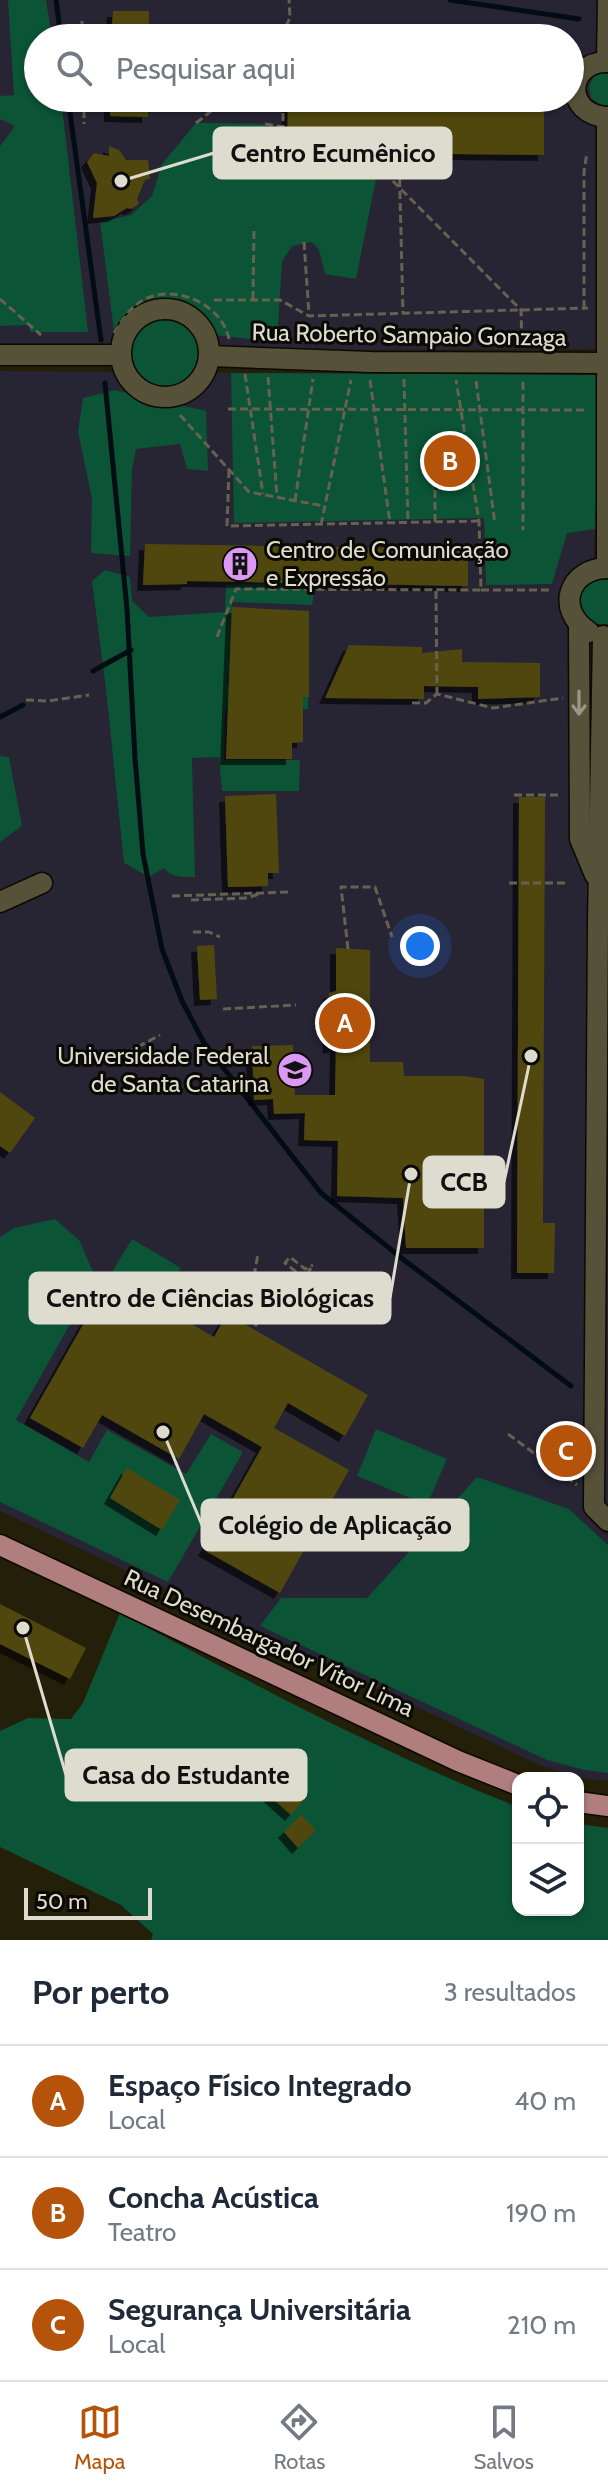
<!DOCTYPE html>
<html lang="pt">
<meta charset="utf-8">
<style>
:root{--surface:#fff;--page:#f6f6f7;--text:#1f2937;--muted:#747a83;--line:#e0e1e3;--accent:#b45309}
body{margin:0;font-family:Cabin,sans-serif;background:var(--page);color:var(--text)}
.controls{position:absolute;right:24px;bottom:24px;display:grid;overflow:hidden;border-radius:16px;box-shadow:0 2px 6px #0004}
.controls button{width:72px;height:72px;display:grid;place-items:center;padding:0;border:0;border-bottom:2px solid var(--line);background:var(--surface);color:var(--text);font:40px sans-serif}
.scale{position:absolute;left:24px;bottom:20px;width:128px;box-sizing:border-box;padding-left:8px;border:4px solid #dedcce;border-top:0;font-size:22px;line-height:28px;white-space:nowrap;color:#dedcce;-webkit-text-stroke:6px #0b0903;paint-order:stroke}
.you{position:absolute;left:420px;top:946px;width:28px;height:28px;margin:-20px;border:6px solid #fff;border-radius:50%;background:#1a73e8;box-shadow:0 0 0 12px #1a73e833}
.badge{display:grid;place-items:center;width:52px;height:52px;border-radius:50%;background:var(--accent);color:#fff;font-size:26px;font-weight:700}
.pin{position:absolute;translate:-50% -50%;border:4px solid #fff;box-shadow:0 2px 8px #0006}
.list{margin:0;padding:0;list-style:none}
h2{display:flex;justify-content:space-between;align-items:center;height:104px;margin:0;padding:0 32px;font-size:34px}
h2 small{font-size:26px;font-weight:400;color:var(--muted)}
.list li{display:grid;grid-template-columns:52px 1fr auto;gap:24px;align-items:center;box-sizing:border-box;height:112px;padding:0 32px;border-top:2px solid var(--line)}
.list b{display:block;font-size:30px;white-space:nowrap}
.list p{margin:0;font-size:26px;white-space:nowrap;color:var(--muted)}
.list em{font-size:26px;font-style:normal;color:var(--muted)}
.icon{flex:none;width:44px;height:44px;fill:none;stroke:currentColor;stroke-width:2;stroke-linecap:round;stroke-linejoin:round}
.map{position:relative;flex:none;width:608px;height:1940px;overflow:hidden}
.search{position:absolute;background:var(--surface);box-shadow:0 2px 6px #0004;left:24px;right:24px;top:24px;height:88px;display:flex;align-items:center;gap:20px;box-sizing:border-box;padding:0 28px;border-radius:44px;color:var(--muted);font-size:30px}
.sheet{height:440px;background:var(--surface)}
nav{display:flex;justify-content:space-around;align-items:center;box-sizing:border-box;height:112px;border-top:2px solid var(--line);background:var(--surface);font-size:22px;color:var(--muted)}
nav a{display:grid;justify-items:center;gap:4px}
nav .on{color:var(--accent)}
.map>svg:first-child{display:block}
.education{fill:#272434;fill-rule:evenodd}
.green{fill:#0b5436}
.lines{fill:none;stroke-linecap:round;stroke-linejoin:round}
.stream{stroke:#020d13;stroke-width:5}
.building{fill:#504710;filter:url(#shadow)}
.minor-casing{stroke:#0d0900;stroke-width:23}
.major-casing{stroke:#0d0900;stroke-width:23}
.path{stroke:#66624f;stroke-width:3;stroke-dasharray:8 4;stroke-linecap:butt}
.minor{stroke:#56523a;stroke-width:20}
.major{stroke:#b07e7f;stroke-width:20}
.oneway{stroke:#9a9784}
.labels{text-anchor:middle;stroke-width:6;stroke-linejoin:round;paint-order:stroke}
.street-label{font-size:24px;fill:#dedcce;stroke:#0b0903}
.poi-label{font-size:24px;fill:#dedcce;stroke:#0b0903;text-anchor:start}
.leader{fill:none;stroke:#dedcce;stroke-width:3}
.callout-dot{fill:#dedcce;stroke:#0b0903;stroke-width:3}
.callout{fill:#dedcce;stroke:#dedcce;stroke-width:3}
.callout-label{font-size:26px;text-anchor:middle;font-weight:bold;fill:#111}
</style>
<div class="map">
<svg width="608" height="1940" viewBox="0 0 608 1940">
<defs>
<filter id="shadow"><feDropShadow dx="-6" dy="6" stdDeviation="0" flood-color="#0009"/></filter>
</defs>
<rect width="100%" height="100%" fill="#241f09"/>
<g class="education">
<path d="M0,0H600V349L0,351ZM38,38H570V98H38Z"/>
<polygon points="0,371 600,375 594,558 587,1515 608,1535 608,1781 582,1778 544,1767 0,1511"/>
<polygon points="608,927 608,1511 601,1505"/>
</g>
<g class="green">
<polygon points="8,0 46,0 52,38 38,38 38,98 61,98 88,332 30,332 29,325 0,326 0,146 15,126 0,119 0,96 14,95"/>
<polygon points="608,71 608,106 601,105 591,98 589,86 594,76"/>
<path d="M196,123L265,124L266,164H376V179L356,279L325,274L319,250L312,242L292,246L282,262L277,342L205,334C178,300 144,300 122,339H115L100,222L131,215L152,196L162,164Z"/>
<circle cx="166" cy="353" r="34"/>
<polygon points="231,373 600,375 595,529 567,533 552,584 486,585 484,518 234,523"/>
<polygon points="115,390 206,411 208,471 187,469 180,444 136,449 132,470 130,556 91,553 92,499 78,431 83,398"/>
<path d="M105,570L130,577L132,601L149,617L225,612L226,585L316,582L312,605L232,602L229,693L308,696V709H225L224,760H300L299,791H222L219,757L192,758L195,877C183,877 171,878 164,868L149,877L124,863L106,689L92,581Z"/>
<path d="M602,578L608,579V624C576,629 566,589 602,578Z"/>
<polygon points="0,756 9,757 22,826 0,842"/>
<polygon points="55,1219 79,1240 96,1278 16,1420 89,1462 107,1430 186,1474 211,1434 243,1452 168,1582 0,1502 0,1237 14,1228"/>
<polygon points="132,1239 181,1268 162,1301 112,1272"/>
<polygon points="376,1429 447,1459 427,1505 357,1476"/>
<polygon points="477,1477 569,1509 608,1545 608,1773 585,1770 547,1760 260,1626 281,1598 367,1598"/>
<path d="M120,1613C250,1682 381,1753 518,1807V1910H578V1824L608,1828V1940H151L153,1934L121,1905L0,1847V1731L28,1718L71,1719L83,1703Z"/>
</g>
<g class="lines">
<g class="stream">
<polyline points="56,0 61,38"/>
<polyline points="450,0 579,19"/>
<polyline points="68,98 101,340"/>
<polyline points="105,383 127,609 135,758 143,854 162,949 182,1001 204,1043 321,1193 404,1260 571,1386"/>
<polyline points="93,671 131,650"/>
<polyline points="0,717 23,705"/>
</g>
</g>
<g class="building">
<polygon points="113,11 149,11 149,38 111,38"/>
<polygon points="110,98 148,98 148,117 110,116"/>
<polygon points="288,98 544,98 544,155 287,152"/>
<polygon points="109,146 119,150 126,160 148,160 150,179 145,180 137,199 139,204 131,209 127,208 114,216 93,218 97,183 87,162 94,153 109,156"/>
<polygon points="441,446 451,449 459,457 459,473 455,479 441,484"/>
<polygon points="145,544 468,549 468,586 187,581 187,584 143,585"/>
<polygon points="232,607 309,611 309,697 303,697 303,742 292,743 292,759 226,759"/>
<polygon points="349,645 422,647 422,653 462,649 462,662 540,663 540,697 478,699 478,687 424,686 424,699 325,698"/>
<polygon points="276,794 279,873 268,873 268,886 228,887 225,796"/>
<polygon points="519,797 545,797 543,1223 555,1223 554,1273 517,1273"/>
<polygon points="214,945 217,999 200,1000 197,946"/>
<polygon points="336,948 370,950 370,1062 403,1062 404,1076 464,1076 484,1079 484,1248 406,1248 403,1198 337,1196 338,1141 304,1140 305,1113 274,1114 273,1099 254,1100 252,1046 293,1045 295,1095 335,1095 336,1046 329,1048 327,1017 329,993 336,991"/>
<polygon points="0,1092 35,1118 10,1153 0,1146"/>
<polygon points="110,1277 214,1337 227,1314 368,1395 345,1436 288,1403 274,1428 349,1470 280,1593 204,1550 262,1447 204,1414 179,1459 102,1415 83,1448 30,1418"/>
<rect x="558" y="1444" width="16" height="13"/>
<polygon points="127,1468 180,1500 162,1530 110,1498"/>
<polygon points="0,1604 86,1648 70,1679 0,1644"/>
<polygon points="276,1774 306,1798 291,1815 263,1790"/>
<polygon points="301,1815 316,1830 298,1848 284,1832"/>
</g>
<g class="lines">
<defs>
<g id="minor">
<polyline points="607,62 608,0"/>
<path d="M608,62C565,61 564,116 608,117"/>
<circle cx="165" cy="353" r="44"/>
<polyline points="0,355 120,355"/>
<polyline points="210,356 370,362 607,363"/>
<polyline points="607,568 607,118"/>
<polyline points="579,625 580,839 595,875"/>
<path d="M589,632C555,610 568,568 608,568"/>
<polyline points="603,636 598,923 594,1507 608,1521"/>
<polyline points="0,902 42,883"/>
</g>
<g id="major">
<polyline points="0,1545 458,1761 518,1785"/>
<polyline points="578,1802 608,1806"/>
</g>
</defs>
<use href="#minor" class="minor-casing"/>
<use href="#major" class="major-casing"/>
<g class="path">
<polyline points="82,21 82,38"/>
<polyline points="396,34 396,38"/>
<polyline points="284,38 284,30 290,18 289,0"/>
<polyline points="84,98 84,124"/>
<polyline points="196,123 228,98"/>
<polyline points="265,124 283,127"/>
<polyline points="399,155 403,313"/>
<polyline points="266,164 283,164 283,98"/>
<polyline points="376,164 521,310 522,346"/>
<polyline points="304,242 309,314"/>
<polyline points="0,299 41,335"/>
<polyline points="253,299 254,229"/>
<polyline points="214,300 280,300 309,316 588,308"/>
<polyline points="584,308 584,172 587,152"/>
<path d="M114,333C123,320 129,308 143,300C175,283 222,304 229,339"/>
<polyline points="245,374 263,494"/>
<polyline points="268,377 277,497"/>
<polyline points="404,379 408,523"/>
<polyline points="370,380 390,523"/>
<polyline points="476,381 495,524"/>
<polyline points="523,382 523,530"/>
<polyline points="228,409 588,410"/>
<polyline points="180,415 249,492 324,506"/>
<polyline points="229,470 227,526 479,521"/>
<polyline points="295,501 313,379"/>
<polyline points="435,522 435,466"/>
<polyline points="321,525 351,380"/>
<polyline points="481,590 553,590"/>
<polyline points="436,591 437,694"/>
<polyline points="217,637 236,589 481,590 479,521 456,380"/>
<polyline points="26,700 48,701 89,695"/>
<polyline points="412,703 426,703 437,694 493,708 563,698"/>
<polyline points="514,795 562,795"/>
<polyline points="509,883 565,883"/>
<polyline points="172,896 290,892"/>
<polyline points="191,900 247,898 259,894"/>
<polyline points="193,932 209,932 220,937"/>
<polyline points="348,949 341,887 375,887 392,937"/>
<polyline points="223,1009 296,1005"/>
<polyline points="106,1064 160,1035"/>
<polyline points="254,1276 258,1254"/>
<polyline points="301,1281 311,1268"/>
<polyline points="299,1282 300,1275 285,1263 290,1257 305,1269 313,1265"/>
<polyline points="255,1326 290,1275"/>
<polyline points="508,1434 577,1485"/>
</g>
<use href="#minor" class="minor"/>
<use href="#major" class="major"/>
</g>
<defs><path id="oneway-shaft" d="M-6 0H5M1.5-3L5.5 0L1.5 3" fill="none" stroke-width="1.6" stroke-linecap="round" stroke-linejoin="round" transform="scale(2)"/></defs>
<use class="oneway" href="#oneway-shaft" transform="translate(579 703) rotate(90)"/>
<defs>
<symbol id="building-disc" viewBox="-11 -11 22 22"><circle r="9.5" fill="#db99f5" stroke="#0b0903"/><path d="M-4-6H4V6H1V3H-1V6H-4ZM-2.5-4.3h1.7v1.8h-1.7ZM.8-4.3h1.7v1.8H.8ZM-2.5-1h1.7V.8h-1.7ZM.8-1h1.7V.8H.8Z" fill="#111"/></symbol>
<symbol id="university-disc" viewBox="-11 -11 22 22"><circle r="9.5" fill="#db99f5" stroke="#0b0903"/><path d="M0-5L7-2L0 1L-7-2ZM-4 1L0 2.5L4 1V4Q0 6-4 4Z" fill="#111"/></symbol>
</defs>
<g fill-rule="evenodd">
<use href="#building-disc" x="220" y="544" width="40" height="40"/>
<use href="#university-disc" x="275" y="1050" width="40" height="40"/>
</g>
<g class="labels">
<g class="street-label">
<text transform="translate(409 335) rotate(1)" y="8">Rua Roberto Sampaio Gonzaga</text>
<text transform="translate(269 1643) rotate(25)" y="8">Rua Desembargador Vítor Lima</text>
</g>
<g class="poi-label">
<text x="266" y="558">Centro de Comunicação<tspan x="266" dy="28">e Expressão</tspan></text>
<text x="269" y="1064" text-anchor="end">Universidade Federal<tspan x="269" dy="28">de Santa Catarina</tspan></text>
</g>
</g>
<path class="leader" d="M121 181L214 153M531 1056L504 1182M411 1174L390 1298M163 1432L202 1525M23 1628L66 1775"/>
<g class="callout-dot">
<circle cx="121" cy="181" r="8"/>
<circle cx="531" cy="1056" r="8"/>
<circle cx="411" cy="1174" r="8"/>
<circle cx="163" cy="1432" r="8"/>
<circle cx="23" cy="1628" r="8"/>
</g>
<g class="callout">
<rect x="214" y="128" width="237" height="50" rx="8"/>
<rect x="424" y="1157" width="80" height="50" rx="8"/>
<rect x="30" y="1273" width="360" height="50" rx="8"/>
<rect x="202" y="1500" width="266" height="50" rx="8"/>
<rect x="66" y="1750" width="240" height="50" rx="8"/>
</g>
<g class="callout-label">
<text x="333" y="162">Centro Ecumênico</text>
<text x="464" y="1191">CCB</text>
<text x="210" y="1307">Centro de Ciências Biológicas</text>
<text x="335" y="1534">Colégio de Aplicação</text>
<text x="186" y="1784">Casa do Estudante</text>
</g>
</svg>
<div class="controls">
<button><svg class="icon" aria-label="locate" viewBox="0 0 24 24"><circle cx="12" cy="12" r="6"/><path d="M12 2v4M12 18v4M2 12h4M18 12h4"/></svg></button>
<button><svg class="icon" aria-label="layers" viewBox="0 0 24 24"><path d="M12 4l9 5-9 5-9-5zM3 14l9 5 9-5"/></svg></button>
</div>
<div class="scale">50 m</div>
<div class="you"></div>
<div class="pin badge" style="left:345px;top:1023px">A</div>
<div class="pin badge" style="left:450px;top:461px">B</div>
<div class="pin badge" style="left:566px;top:1451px">C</div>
<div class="search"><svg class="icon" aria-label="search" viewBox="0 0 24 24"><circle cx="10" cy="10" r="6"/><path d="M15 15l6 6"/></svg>Pesquisar aqui</div>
</div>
<section class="sheet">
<h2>Por perto<small>3 resultados</small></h2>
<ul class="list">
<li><span class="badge">A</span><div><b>Espaço Físico Integrado</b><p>Local</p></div><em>40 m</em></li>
<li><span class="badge">B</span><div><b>Concha Acústica</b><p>Teatro</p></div><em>190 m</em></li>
<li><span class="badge">C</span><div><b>Segurança Universitária</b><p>Local</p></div><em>210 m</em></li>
</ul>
</section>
<nav>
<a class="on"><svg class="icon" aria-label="map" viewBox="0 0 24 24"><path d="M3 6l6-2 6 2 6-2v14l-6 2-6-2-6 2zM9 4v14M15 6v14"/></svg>Mapa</a>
<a><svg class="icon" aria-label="directions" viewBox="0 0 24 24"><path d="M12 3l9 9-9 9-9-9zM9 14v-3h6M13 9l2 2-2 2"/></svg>Rotas</a>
<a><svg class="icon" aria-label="saved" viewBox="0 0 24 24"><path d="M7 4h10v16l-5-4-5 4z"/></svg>Salvos</a>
</nav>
